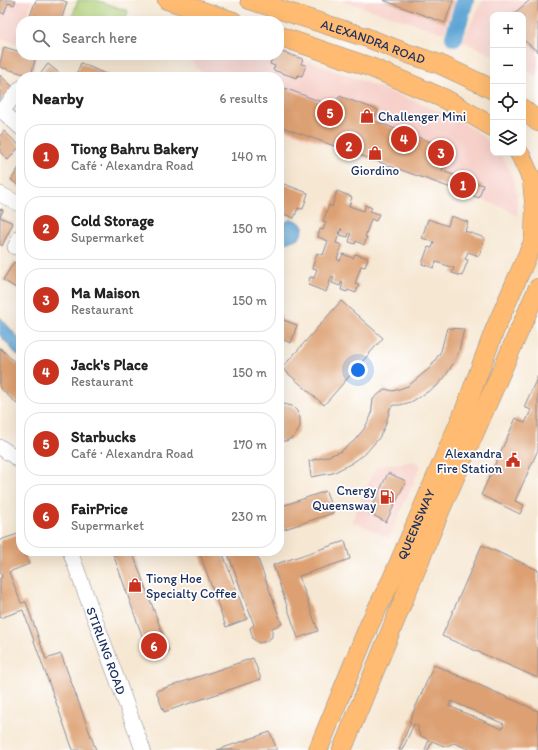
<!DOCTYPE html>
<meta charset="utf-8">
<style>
:root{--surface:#fff;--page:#f6f6f6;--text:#222;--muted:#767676;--line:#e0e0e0;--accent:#c8321e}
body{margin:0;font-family:Itim,sans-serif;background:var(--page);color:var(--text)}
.controls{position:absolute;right:12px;top:12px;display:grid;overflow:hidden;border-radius:8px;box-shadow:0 4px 16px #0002}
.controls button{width:36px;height:36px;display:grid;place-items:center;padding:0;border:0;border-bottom:1px solid var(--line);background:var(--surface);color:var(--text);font:20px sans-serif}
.you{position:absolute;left:358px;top:370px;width:14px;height:14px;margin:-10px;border:3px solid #fff;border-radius:50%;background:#1a73e8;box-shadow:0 0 0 6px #1a73e833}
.badge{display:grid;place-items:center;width:26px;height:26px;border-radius:50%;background:var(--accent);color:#fff;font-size:13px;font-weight:700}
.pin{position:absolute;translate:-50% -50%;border:2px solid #fff;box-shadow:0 1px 4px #0006}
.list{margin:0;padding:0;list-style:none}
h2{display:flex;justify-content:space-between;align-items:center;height:52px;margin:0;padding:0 16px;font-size:17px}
h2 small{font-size:13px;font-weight:400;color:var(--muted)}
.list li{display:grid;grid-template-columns:26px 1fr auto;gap:12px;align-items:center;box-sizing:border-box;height:64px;margin:0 8px 8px;padding:0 8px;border:1px solid var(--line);border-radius:16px}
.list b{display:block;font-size:15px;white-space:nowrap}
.list p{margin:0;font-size:13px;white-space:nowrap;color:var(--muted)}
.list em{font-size:13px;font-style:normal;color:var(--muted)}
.icon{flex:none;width:22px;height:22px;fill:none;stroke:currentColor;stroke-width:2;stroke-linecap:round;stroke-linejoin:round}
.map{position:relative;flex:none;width:538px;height:750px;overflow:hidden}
.search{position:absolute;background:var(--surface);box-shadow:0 4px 16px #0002;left:16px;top:16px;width:268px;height:44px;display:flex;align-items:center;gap:10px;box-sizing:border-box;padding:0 14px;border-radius:16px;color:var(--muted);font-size:15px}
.panel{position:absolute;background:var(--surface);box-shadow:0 4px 16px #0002;left:16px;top:72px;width:268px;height:484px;border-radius:16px}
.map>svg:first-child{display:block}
.built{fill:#f7d0ca}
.green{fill:#b0d077;stroke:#66806a}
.water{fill:#5ea5d4;stroke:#3c6a99}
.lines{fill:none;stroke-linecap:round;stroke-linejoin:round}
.river{stroke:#5ea5d4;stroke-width:18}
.building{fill:#dda072;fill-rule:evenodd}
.minor-casing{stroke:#888b98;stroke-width:16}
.major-casing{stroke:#888b98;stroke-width:20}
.minor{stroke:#fff;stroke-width:15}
.major{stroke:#febb71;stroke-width:19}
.labels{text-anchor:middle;stroke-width:3.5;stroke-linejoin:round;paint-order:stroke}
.street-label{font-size:13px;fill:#1b2f5e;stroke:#fff}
.poi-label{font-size:13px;fill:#1b2f5e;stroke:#fff;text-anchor:start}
</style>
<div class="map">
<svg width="538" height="750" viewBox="0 0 538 750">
<rect width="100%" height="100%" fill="#fff"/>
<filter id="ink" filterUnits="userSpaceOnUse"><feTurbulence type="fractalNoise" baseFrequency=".025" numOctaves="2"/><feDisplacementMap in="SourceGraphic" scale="8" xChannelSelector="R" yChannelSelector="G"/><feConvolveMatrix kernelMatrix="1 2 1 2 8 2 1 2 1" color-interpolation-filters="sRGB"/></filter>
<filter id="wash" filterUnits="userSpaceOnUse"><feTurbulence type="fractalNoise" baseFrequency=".012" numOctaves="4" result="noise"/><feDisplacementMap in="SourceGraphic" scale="16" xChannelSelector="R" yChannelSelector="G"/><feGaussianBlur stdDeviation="0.9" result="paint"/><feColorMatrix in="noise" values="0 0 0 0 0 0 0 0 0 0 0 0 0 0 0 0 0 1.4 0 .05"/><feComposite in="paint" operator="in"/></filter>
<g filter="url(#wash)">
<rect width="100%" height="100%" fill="#f6e7d2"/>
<g class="built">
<polygon points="0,0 32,0 25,21 21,21 21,34 18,43 0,38"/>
<polygon points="340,0 457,0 444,33"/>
<polygon points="483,0 538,0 538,76 523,69 523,15 493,15 493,55 462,41"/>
<polygon points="279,49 429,107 461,122 478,132 493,146 493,153 500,153 509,168 514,181 517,195 517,216 502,207 279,128 279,77 249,77 249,76 208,77 197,68 189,55 279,55"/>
<polygon points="414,461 421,465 389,538 352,521 376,466"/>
</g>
<polygon class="green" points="78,0 96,0 128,11 125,21 71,21"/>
<g class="water">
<path d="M289,220C294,219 300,222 303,226V229L300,237L279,246V224H283Z"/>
<polygon points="0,317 21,341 21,354 18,356 0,335"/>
</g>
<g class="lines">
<polyline class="river" points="454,37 465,0"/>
</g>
<g id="blocks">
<g class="building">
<polygon points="0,0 16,0 14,5 8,3 4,14 0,12"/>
<polygon points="36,0 61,0 67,2 61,21 28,21"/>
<polygon points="383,0 453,0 445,23"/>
<polygon points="530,0 538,0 538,52 525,41 523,42 523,15 512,15"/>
<polygon points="4,47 21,52 21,55 36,56 31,76 0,67 0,63"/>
<polygon points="279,51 303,59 301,64 306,65 302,76 298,75 297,78 273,70 275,66 270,64 273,55 278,56 279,55"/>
<polygon points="81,63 112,77 75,77"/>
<polygon points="48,64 64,77 38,77"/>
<polygon points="0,75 13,87 0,101"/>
<polygon points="279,86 335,107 339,96 364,105 378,110 374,121 450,149 442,171 483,185 479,198 279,126"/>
<polygon points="4,131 20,146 8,160 0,152 0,136"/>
<polygon points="21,165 21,187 11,180"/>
<polygon points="281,183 308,193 303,209 298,208 294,218 279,212 279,204 280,201 279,201 279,189"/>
<polygon points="337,191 352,197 349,206 364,211 365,205 372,208 370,211 379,214 376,221 371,219 365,237 367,237 364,245 356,241 355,244 349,242 351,234 349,233 348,237 340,235 342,229 341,228 336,243 342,245 337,259 340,261 343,254 353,258 355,254 368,258 365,267 361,266 355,284 359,285 356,293 348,290 347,292 341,290 343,282 342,281 340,286 332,283 334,277 332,276 326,292 308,285 310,277 314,278 317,269 312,268 317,253 323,255 328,241 318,237 320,229 323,230 326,222 323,221 329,205 332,207"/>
<polygon points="0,209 3,210 0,217 13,223 2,246 0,244"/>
<polygon points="451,216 468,222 465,231 485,238 479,256 468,252 465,259 468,260 462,276 452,273 454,268 436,262 434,268 422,264 428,247 432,248 434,242 422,238 428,219 448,226"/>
<polygon points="14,262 21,266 21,291 3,280"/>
<polygon points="341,301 383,338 324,405 282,368"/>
<polygon points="279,314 282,315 281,319 297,325 291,343 281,339 279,344"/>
<polygon points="447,328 464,329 459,351 454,362 445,377 437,386 411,402 400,405 394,405 390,408 389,413 385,426 379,438 365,454 352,463 333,473 311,477 309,461 325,457 340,452 354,441 364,429 371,416 373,399 385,389 393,391 408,386 430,368 441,351"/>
<polygon points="0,348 21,368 21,388 20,389 21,390 21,401 17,404 0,388"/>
<polygon points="538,376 538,450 515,501 524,505 520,514 481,495 516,418 525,423 531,410 524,407"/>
<polygon points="279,403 292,406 297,411 300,418 300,426 297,433 292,438 286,441 279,441"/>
<polygon points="388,473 406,481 386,522 369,513"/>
<polygon points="326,491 333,513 279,531 279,507"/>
<polygon points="18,534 21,542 21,551 24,551 29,564 9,572 21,603 26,602 46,659 61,654 96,750 73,750 23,610 0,618 0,578 2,577 0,571 0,540"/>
<polygon points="345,541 350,559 299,576 318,631 298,638 273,565"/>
<polygon points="482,545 538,570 538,678 442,636"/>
<polygon points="112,551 132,551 169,651 150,658"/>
<polygon points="199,551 222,551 247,619 226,627"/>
<polygon points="227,551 255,551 282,624 272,628 272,637 267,641 259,643 253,639 250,628 254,625"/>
<polygon points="253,658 261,679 164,712 156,691"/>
<path d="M434,665L538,711V750H471L454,743L447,746H444L432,741L428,750H425L429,740L421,736L419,734L418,730V726L414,724L402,750H399L411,722H409ZM451,701L504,724L502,729L449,706Z"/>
<polygon points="270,732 277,750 217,750"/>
</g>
</g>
</g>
<g filter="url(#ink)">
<use href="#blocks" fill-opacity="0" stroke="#888b98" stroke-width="1"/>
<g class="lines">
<defs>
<g id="minor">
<polyline points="0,109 21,128"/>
<polyline points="2,111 21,88"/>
<polyline points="0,194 21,205"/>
<polyline points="15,247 21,236"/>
<polyline points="0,447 15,457 21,462"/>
<path id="s1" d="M70,551L143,750"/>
</g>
<g id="major">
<polyline points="167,0 233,21"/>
<path id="s2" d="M250,0L365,37L409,54L439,64L482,84L493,90"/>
<polyline points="279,36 370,67 422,89 445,99 493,127"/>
<polyline points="523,109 538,122"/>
<polyline points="519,153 521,156 532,180 535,210 534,239"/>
<path id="s3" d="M318,750L370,623L392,579L464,412L495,329L538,231"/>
<polyline points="342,750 440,511 538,288"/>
</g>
</defs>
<use href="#minor" class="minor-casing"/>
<use href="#major" class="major-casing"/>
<use href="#minor" class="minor"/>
<use href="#major" class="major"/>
</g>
</g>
<defs>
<symbol id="shop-bare" viewBox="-9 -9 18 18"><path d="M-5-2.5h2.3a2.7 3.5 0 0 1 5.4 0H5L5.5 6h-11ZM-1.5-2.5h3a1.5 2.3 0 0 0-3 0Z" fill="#c8321e" stroke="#fff" stroke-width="2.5" paint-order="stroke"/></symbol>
<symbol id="civic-bare" viewBox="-9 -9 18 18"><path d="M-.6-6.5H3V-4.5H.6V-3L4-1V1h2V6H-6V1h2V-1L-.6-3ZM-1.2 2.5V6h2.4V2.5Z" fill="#c8321e" stroke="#fff" stroke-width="2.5" paint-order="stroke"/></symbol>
<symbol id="fuel-bare" viewBox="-9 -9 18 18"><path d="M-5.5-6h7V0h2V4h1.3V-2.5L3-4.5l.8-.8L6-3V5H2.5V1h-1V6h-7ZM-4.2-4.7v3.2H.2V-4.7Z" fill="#c8321e" stroke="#fff" stroke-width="2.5" paint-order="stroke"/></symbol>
</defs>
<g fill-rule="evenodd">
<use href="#shop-bare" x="357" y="106" width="20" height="20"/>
<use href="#shop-bare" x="365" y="143" width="20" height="20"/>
<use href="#civic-bare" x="503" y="450" width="20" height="20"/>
<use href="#fuel-bare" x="377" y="487" width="20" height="20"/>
<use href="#shop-bare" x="125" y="575" width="20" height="20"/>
</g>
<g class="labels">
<g class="street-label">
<text dy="5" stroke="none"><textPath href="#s2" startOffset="130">ALEXANDRA ROAD</textPath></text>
<text dy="5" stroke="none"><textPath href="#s3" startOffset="246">QUEENSWAY</textPath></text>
<text dy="5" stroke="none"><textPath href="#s1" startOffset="106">STIRLING ROAD</textPath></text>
</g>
<g class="poi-label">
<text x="378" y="121">Challenger Mini</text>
<text x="375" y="175" text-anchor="middle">Giordino</text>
<text x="502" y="458" text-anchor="end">Alexandra<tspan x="502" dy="15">Fire Station</tspan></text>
<text x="376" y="495" text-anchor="end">Cnergy<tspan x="376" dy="15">Queensway</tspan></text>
<text x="146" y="583">Tiong Hoe<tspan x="146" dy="15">Specialty Coffee</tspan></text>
</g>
</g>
</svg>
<div class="controls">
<button>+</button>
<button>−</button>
<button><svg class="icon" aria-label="locate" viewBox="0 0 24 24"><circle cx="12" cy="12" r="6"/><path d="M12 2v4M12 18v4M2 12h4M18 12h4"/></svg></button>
<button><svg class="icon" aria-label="layers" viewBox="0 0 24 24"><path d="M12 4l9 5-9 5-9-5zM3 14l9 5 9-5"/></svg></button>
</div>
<div class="you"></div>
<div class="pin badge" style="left:463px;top:185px">1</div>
<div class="pin badge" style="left:349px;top:146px">2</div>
<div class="pin badge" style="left:441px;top:153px">3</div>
<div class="pin badge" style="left:404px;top:139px">4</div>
<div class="pin badge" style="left:330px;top:113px">5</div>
<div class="pin badge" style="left:154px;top:646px">6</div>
<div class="search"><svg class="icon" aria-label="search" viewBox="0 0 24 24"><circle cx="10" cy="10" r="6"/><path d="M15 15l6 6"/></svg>Search here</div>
<section class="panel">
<h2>Nearby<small>6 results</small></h2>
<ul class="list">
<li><span class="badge">1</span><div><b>Tiong Bahru Bakery</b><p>Café · Alexandra Road</p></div><em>140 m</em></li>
<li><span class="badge">2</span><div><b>Cold Storage</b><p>Supermarket</p></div><em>150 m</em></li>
<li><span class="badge">3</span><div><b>Ma Maison</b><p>Restaurant</p></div><em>150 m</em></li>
<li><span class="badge">4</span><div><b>Jack's Place</b><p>Restaurant</p></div><em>150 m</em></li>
<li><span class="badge">5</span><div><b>Starbucks</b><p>Café · Alexandra Road</p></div><em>170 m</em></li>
<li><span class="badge">6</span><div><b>FairPrice</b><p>Supermarket</p></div><em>230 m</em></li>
</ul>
</section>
</div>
